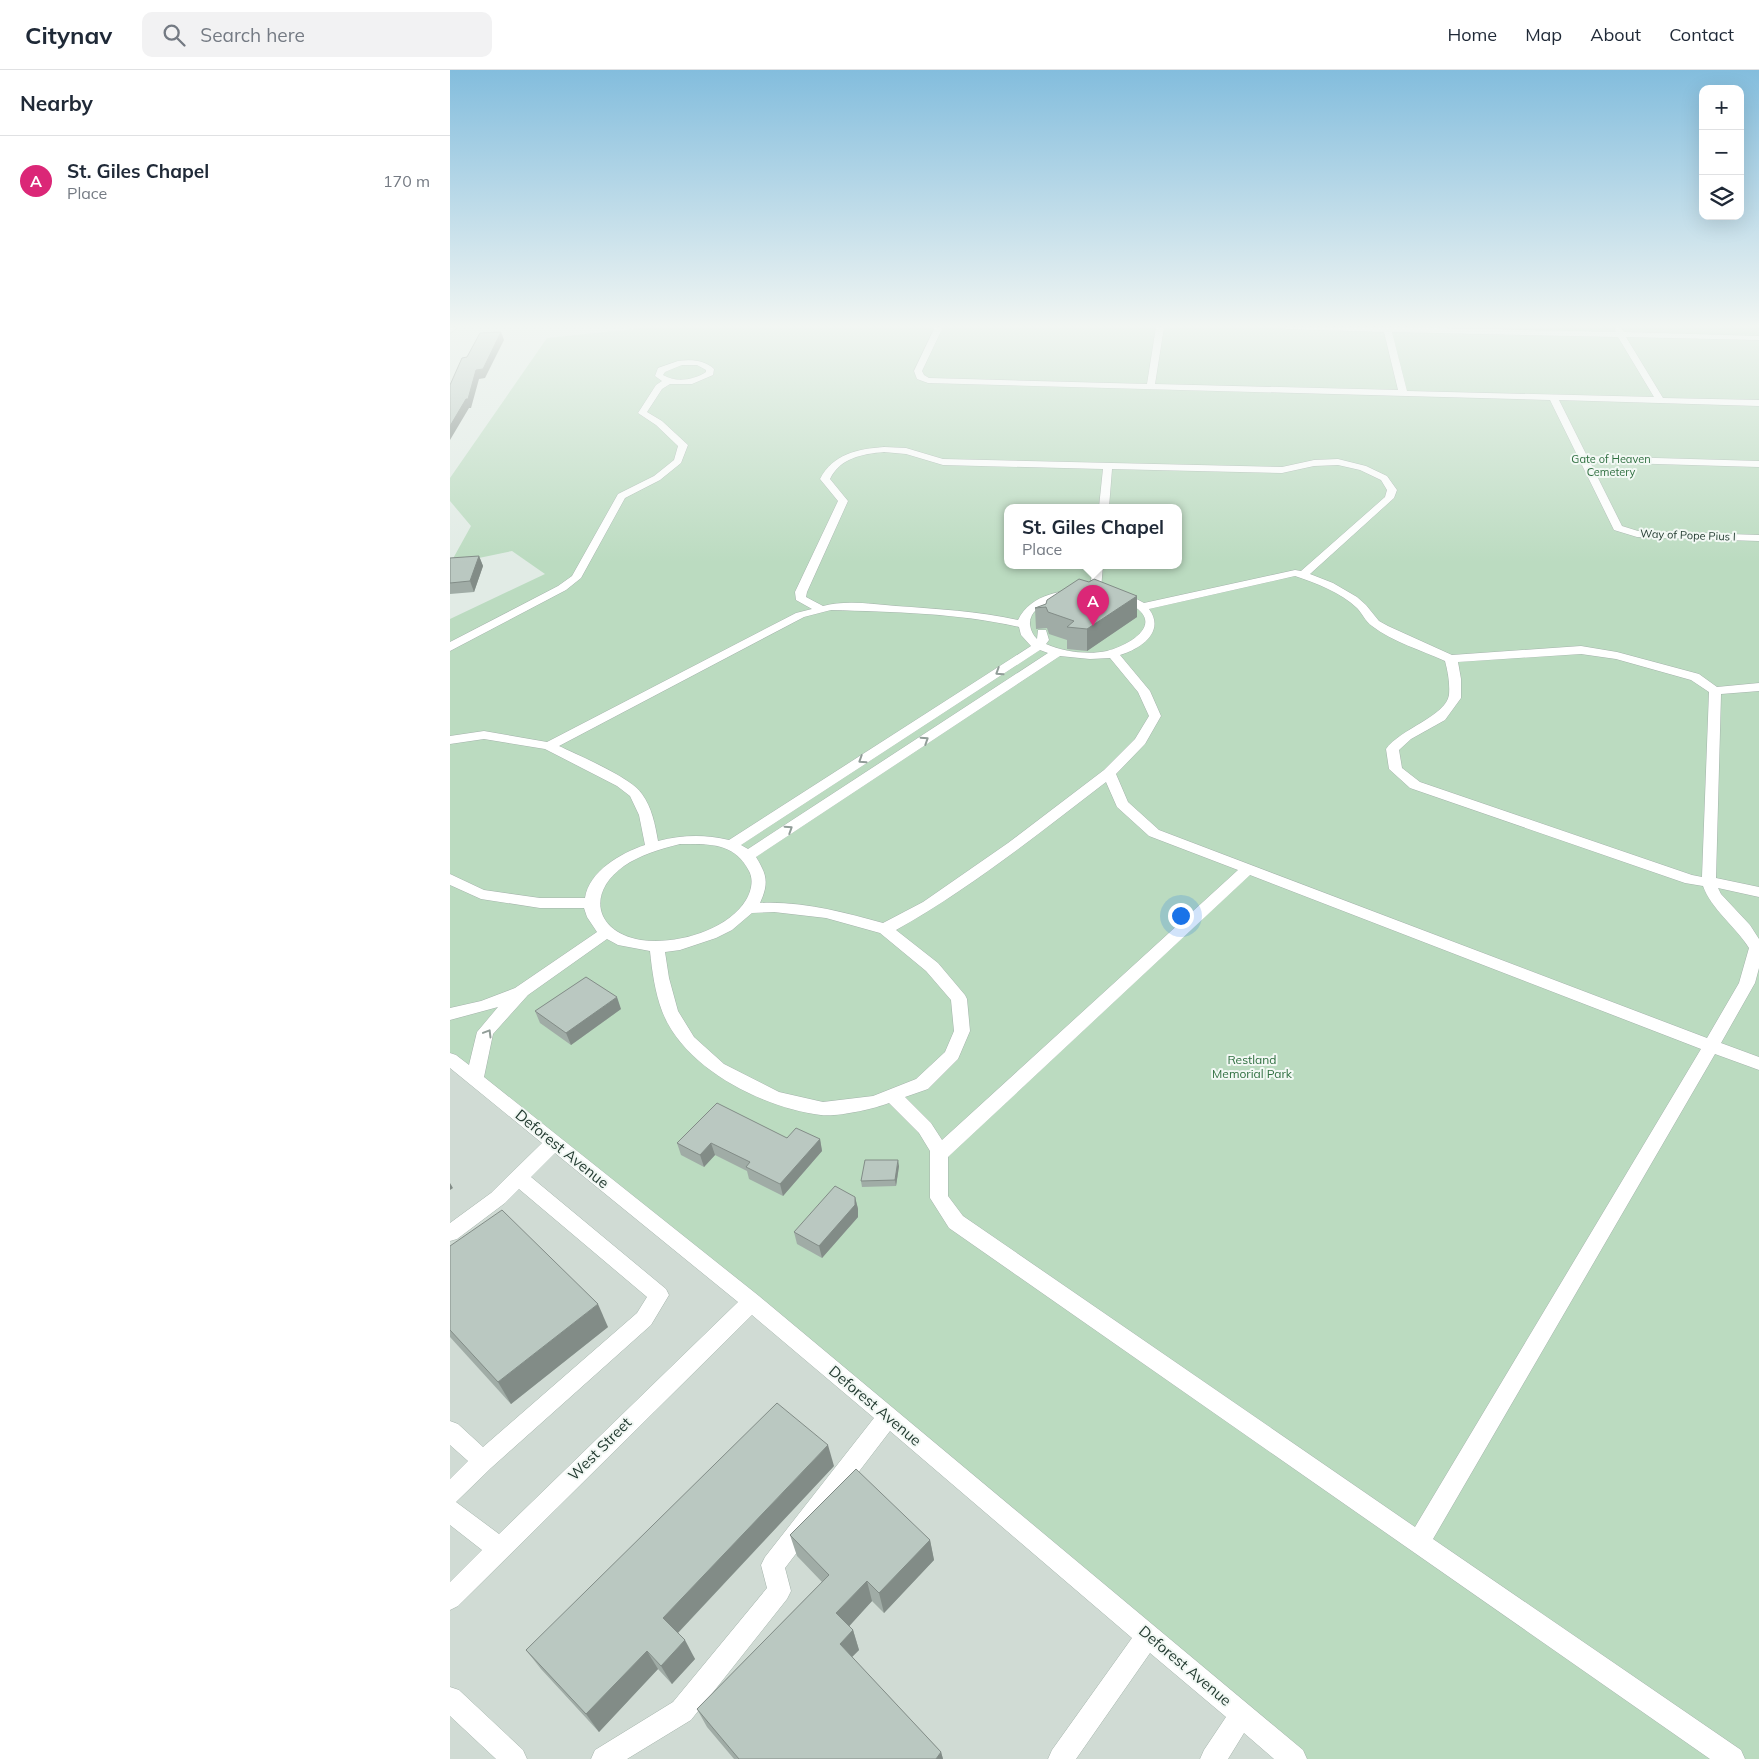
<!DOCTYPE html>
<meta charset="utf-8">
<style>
:root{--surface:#fff;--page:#f2f2f3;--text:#1f2937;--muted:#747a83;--line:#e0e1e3;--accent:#db2777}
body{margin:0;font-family:Mulish,sans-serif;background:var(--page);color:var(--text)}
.controls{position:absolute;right:15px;top:15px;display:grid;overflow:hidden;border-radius:10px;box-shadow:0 5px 20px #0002}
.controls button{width:45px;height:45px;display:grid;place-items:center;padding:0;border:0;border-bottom:1px solid var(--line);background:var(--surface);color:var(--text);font:25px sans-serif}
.you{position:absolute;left:730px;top:845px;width:18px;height:18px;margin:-12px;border:4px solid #fff;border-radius:50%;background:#1a73e8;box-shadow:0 0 0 8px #1a73e833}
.badge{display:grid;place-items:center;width:32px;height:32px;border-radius:50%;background:var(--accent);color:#fff;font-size:16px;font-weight:700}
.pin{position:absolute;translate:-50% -41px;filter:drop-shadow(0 1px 2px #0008)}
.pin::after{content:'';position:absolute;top:26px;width:18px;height:15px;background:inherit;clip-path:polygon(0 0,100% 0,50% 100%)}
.popup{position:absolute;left:554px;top:434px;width:178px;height:65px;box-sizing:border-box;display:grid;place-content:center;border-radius:10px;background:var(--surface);filter:drop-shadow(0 1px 4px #0005);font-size:16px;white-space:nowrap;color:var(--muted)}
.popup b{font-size:19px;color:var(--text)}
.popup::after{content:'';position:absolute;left:50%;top:100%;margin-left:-10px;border:10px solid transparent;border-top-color:var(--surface)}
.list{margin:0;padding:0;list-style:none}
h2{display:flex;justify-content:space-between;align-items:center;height:65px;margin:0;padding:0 20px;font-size:21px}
h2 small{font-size:16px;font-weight:400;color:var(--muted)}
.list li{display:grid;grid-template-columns:32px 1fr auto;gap:15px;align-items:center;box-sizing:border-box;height:90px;padding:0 20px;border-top:1px solid var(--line)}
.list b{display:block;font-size:19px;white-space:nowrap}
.list p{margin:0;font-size:16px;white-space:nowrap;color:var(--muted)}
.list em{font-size:16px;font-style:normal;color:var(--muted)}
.icon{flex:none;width:28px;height:28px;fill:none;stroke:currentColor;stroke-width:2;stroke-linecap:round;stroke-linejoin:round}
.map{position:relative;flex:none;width:1309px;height:1689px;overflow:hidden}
header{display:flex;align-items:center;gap:30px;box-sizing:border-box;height:70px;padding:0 25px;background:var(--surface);border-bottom:1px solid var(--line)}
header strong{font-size:24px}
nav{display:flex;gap:28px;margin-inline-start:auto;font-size:18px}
.search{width:350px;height:45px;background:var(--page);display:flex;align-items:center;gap:12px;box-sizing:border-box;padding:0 18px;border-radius:10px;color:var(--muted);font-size:19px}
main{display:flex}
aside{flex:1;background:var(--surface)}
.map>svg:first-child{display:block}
.built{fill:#d0dbd4}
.green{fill:#bbdbc0;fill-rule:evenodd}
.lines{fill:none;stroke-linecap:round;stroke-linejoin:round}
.minor-casing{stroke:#a4b3ab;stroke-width:1}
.minor{fill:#fff;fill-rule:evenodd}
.wall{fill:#a0aca6}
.shaded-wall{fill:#828c87}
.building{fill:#bac8c1;stroke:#828c87}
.oneway{stroke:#919d98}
.labels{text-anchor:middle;stroke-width:4;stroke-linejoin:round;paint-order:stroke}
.far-park-label{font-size:11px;fill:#2f6f40;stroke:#f2f8f4}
.far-street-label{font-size:11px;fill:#233b31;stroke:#f2f8f4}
.park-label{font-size:12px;fill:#2f6f40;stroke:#f2f8f4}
.near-street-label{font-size:15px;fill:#233b31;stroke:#f2f8f4}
</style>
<header>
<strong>Citynav</strong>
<div class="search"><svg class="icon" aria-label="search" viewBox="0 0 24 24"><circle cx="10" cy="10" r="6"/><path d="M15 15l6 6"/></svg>Search here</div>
<nav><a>Home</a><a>Map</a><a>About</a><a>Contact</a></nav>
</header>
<main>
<aside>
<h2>Nearby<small></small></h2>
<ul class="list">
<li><span class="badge">A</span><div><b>St. Giles Chapel</b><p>Place</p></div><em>170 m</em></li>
</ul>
</aside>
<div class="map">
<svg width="1309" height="1689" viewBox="0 0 1309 1689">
<rect width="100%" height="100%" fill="#e1ebe5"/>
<polygon class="built" points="0,989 842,1689 0,1689"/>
<path class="green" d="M203,257H1309V1689H842L0,989V549L95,504L62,481L0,494L21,456L0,431V408L97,268ZM558,437H728V495H558Z"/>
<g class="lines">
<defs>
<g id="minor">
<polygon points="0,257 9,257 0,263"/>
<path d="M485,257H493L472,301L474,305L479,308L697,314L706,257H714L705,314L948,320L934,262L837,259L833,257H941L1166,262L1164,257H1170L1174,262L1309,266V270L1176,267L1213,328L1309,330V336L1109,330L1137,386L1309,391V397L1140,392L1172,456L1188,461L1309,465V471L1187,467L1164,460L1100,330L478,313L467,309L464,301ZM942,262L1168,267L1204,327L957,321Z"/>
<path d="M228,291C241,289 255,290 264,299L263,305L242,314H220L212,319L197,342L212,351L238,375L231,393L210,410L175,428L131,508L116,520L0,581V572L108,516L122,506L168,424L204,406L224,390L228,376L206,355L188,343L206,315L212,311L205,306L208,298ZM232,295H247L256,300V302C244,310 226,313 213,305L215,302Z"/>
<path d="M434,377L456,378L493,389L832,397L864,390L888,389L916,396L937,406L947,420L944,428L860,504L883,513L907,527L916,535L929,551L938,556L1002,585L1131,576L1167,582L1249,604L1267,617L1309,613V621L1271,624L1266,808L1309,817V827L1268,818L1271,824L1300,855L1309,869V898L1305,913L1271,973L1309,987V1000L1265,984L983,1469L1291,1680L1295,1689H1260L499,1158L480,1128V1081L469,1063L439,1033C424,1039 387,1047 371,1045C314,1038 234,999 212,941C205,922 202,901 200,881L168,875L157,869L78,925L43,964L34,1007L309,1226L853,1680L857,1689H824L794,1663L778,1689H750L754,1680L776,1647L700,1583L626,1689H598L602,1680L682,1568L440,1361L335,1498L341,1521L337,1529L241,1650L177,1689H141L145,1680L223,1632L317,1518L311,1495L315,1487L424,1348L302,1245L8,1536L0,1540V1512L32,1480L0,1455V1409L18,1391L0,1375V1351L8,1354L33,1377L187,1243L197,1227L69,1119L55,1133L7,1169L0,1171V1153L41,1123L92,1073L0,998V983L6,985L19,995L27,962L48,937L0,950V938L31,931L65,918L147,862L137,847L134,838H90L31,829L0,815V804L34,820L90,828H135C139,801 171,783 195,775L189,745L180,726L167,716L95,679L34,669L0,674V666L34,661L97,672L346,543L362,539L346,530L345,522L388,431L370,409C383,384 407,379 434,377ZM434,382L456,384L493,395L653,399L649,437H659L662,399L832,403L864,396L888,395L910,400L931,410L937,420L935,427L851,501L845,500L694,533L681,526L651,519L653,495H643L640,518C614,520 581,523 568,550C528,541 487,539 446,536C423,534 395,530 373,536L356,527L357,522L398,431L380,409C390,388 412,384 434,382ZM845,506C866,513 890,522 907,538C912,543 915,551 922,556C943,572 971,580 995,591C998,602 1000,614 999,625C996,646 950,659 936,679L939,699L960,718L1235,813L1253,816C1261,839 1286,857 1299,878L1289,913L1257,968L709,760L678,732L666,704L695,674L711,646L700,621L670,585C690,579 716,562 699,539ZM641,524C655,528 669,528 682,535C716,555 677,576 657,581C638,585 614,582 596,574L599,570L596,560H588L587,569C583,565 581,561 580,555C578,530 623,526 641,524ZM381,540C444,542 508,543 569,557L571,565L581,576L279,770C254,764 232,765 208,771C205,754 202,738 192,724C182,708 128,685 109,676L354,547ZM590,580L598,583L298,779L291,775ZM1131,584L1166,589L1241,610L1259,622L1252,807L1242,805L970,712L952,698L949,680L961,669L995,650L1011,628V609L1008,592ZM610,586L640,589L660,588L688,622L699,646L685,669L654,700L558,773L473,832L433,853C393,842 352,831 310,833C319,813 317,805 306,787ZM656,712L667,737L699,766L788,800L492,1070L481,1053L455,1027L478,1019L508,989L520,961L517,929L515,925L488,893L446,860C521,818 588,764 656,712ZM230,774C259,774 284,772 299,801C304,810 301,822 296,830C277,861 225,875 191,870C145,862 136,823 174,796C190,785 210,779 230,774ZM800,805L1251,979L965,1457L513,1146L498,1126V1087ZM324,842L376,848L430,863L476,901L501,930L504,961L495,982L466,1009L423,1026L373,1032L329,1022L274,994L244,967L228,941L219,908L215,882L230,880L266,868L282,860L302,843ZM105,1083L288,1232L49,1464L6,1432L41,1398L201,1255L219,1225L216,1219L81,1107Z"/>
<polygon points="0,1617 9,1620 73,1680 77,1689 46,1689 0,1646"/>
</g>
</defs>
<use href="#minor" class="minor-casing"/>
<use href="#minor" class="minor"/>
</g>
<g class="wall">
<polygon points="29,486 33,496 24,522 0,524 0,488"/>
<polygon points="639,512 687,526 687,547 637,581 617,579 617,570 599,564 597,558 586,559 585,538 596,534"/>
<polygon points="171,939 121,975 90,953 85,941"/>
<polygon points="337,1068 370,1069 372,1081 333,1126 299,1109 297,1101 265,1085 254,1097 231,1085 227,1073"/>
<polygon points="449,1096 446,1116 412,1117 411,1111"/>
<polygon points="405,1127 408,1139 408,1147 372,1188 347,1174 344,1162"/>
<polygon points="0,1176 158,1257 61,1334 0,1267"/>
<polygon points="384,1396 228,1563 245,1589 222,1614 208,1599 149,1662 91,1599 76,1580"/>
<polygon points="340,1465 480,1470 484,1490 434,1543 422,1531 399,1556 403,1560 409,1580 402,1587 491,1682 493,1689 284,1689 257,1657 247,1639 372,1512 347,1486"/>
</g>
<g class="shaded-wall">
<polygon points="51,262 54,270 35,308 29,309 21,338 19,338 0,370 0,356 26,300"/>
<polygon points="29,486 33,496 24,522 20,511"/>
<polygon points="687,526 687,547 637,581 637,559"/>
<polygon points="167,927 171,939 121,975 116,963"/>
<polygon points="370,1069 372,1081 333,1126 330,1114"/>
<polygon points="261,1073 265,1085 254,1097 250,1085"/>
<polygon points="448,1090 449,1096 446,1116 445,1110"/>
<polygon points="0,1113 3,1118 0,1120"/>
<polygon points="405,1127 408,1139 408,1147 372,1188 369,1176"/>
<polygon points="148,1234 158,1257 61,1334 48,1312"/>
<polygon points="378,1375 384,1396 223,1568 213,1548"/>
<polygon points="480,1470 484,1490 434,1543 429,1523"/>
<polygon points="417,1511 422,1531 393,1563 386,1543"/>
<polygon points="403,1560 409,1580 396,1593 390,1574"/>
<polygon points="235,1570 245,1589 222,1614 211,1596"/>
<polygon points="197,1581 208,1599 149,1662 136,1644"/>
<polygon points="491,1682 493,1689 486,1689"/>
</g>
<g class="building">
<polygon points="51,262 33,299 26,300 18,329 16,329 0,356 0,315 12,288 17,287 30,263"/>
<polygon points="29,486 20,511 0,513 0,488"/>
<polygon points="629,509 639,512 644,509 687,526 637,559 617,557 624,551 598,542 596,537 585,538 596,534 597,530"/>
<polygon points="136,907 167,927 116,963 85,941"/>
<polygon points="267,1033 337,1068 346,1058 370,1069 330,1114 296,1097 300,1092 261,1073 250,1085 227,1073"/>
<polygon points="415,1090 448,1090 445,1110 411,1111"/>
<polygon points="385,1116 405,1127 405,1135 369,1176 344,1162"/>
<polygon points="52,1140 148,1234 48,1312 0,1260 0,1176"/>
<polygon points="327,1333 378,1375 213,1548 235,1570 211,1596 197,1581 136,1644 76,1580"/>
<polygon points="406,1399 480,1470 429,1523 417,1511 386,1543 403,1560 390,1574 491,1682 486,1689 289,1689 247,1639 379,1505 340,1465"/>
</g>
<defs><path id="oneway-chevron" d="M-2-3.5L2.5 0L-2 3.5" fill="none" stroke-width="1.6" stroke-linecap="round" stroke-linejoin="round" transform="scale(1.25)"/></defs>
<g class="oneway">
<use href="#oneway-chevron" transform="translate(549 602) rotate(147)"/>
<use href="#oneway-chevron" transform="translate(475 670) rotate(-33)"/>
<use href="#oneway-chevron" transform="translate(412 690) rotate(147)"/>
<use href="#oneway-chevron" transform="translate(339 759) rotate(-33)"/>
<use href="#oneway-chevron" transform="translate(38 963) rotate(-59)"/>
</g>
<linearGradient id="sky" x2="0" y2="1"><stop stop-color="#83bddd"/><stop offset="0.52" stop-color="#f2f6f3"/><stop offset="1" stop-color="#f2f6f3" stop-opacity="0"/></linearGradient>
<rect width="1309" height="493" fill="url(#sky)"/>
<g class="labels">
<g class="far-park-label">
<text x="1161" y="393">Gate of Heaven<tspan x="1161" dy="13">Cemetery</tspan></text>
</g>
<g class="far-street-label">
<text transform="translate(1238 465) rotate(2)" y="4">Way of Pope Pius I</text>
</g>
<g class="park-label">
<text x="802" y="994">Restland<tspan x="802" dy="14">Memorial Park</tspan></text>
</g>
<g class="near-street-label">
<text transform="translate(112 1079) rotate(39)" y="5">Deforest Avenue</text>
<text transform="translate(425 1336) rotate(40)" y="5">Deforest Avenue</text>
<text transform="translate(150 1379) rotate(-45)" y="5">West Street</text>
<text transform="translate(735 1596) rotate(40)" y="5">Deforest Avenue</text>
</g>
</g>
</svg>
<div class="controls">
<button>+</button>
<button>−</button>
<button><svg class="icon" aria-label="layers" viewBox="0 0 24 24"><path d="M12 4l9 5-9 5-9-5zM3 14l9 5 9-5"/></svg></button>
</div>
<div class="you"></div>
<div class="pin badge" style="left:643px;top:556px">A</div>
<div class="popup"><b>St. Giles Chapel</b>Place</div>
</div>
</main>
